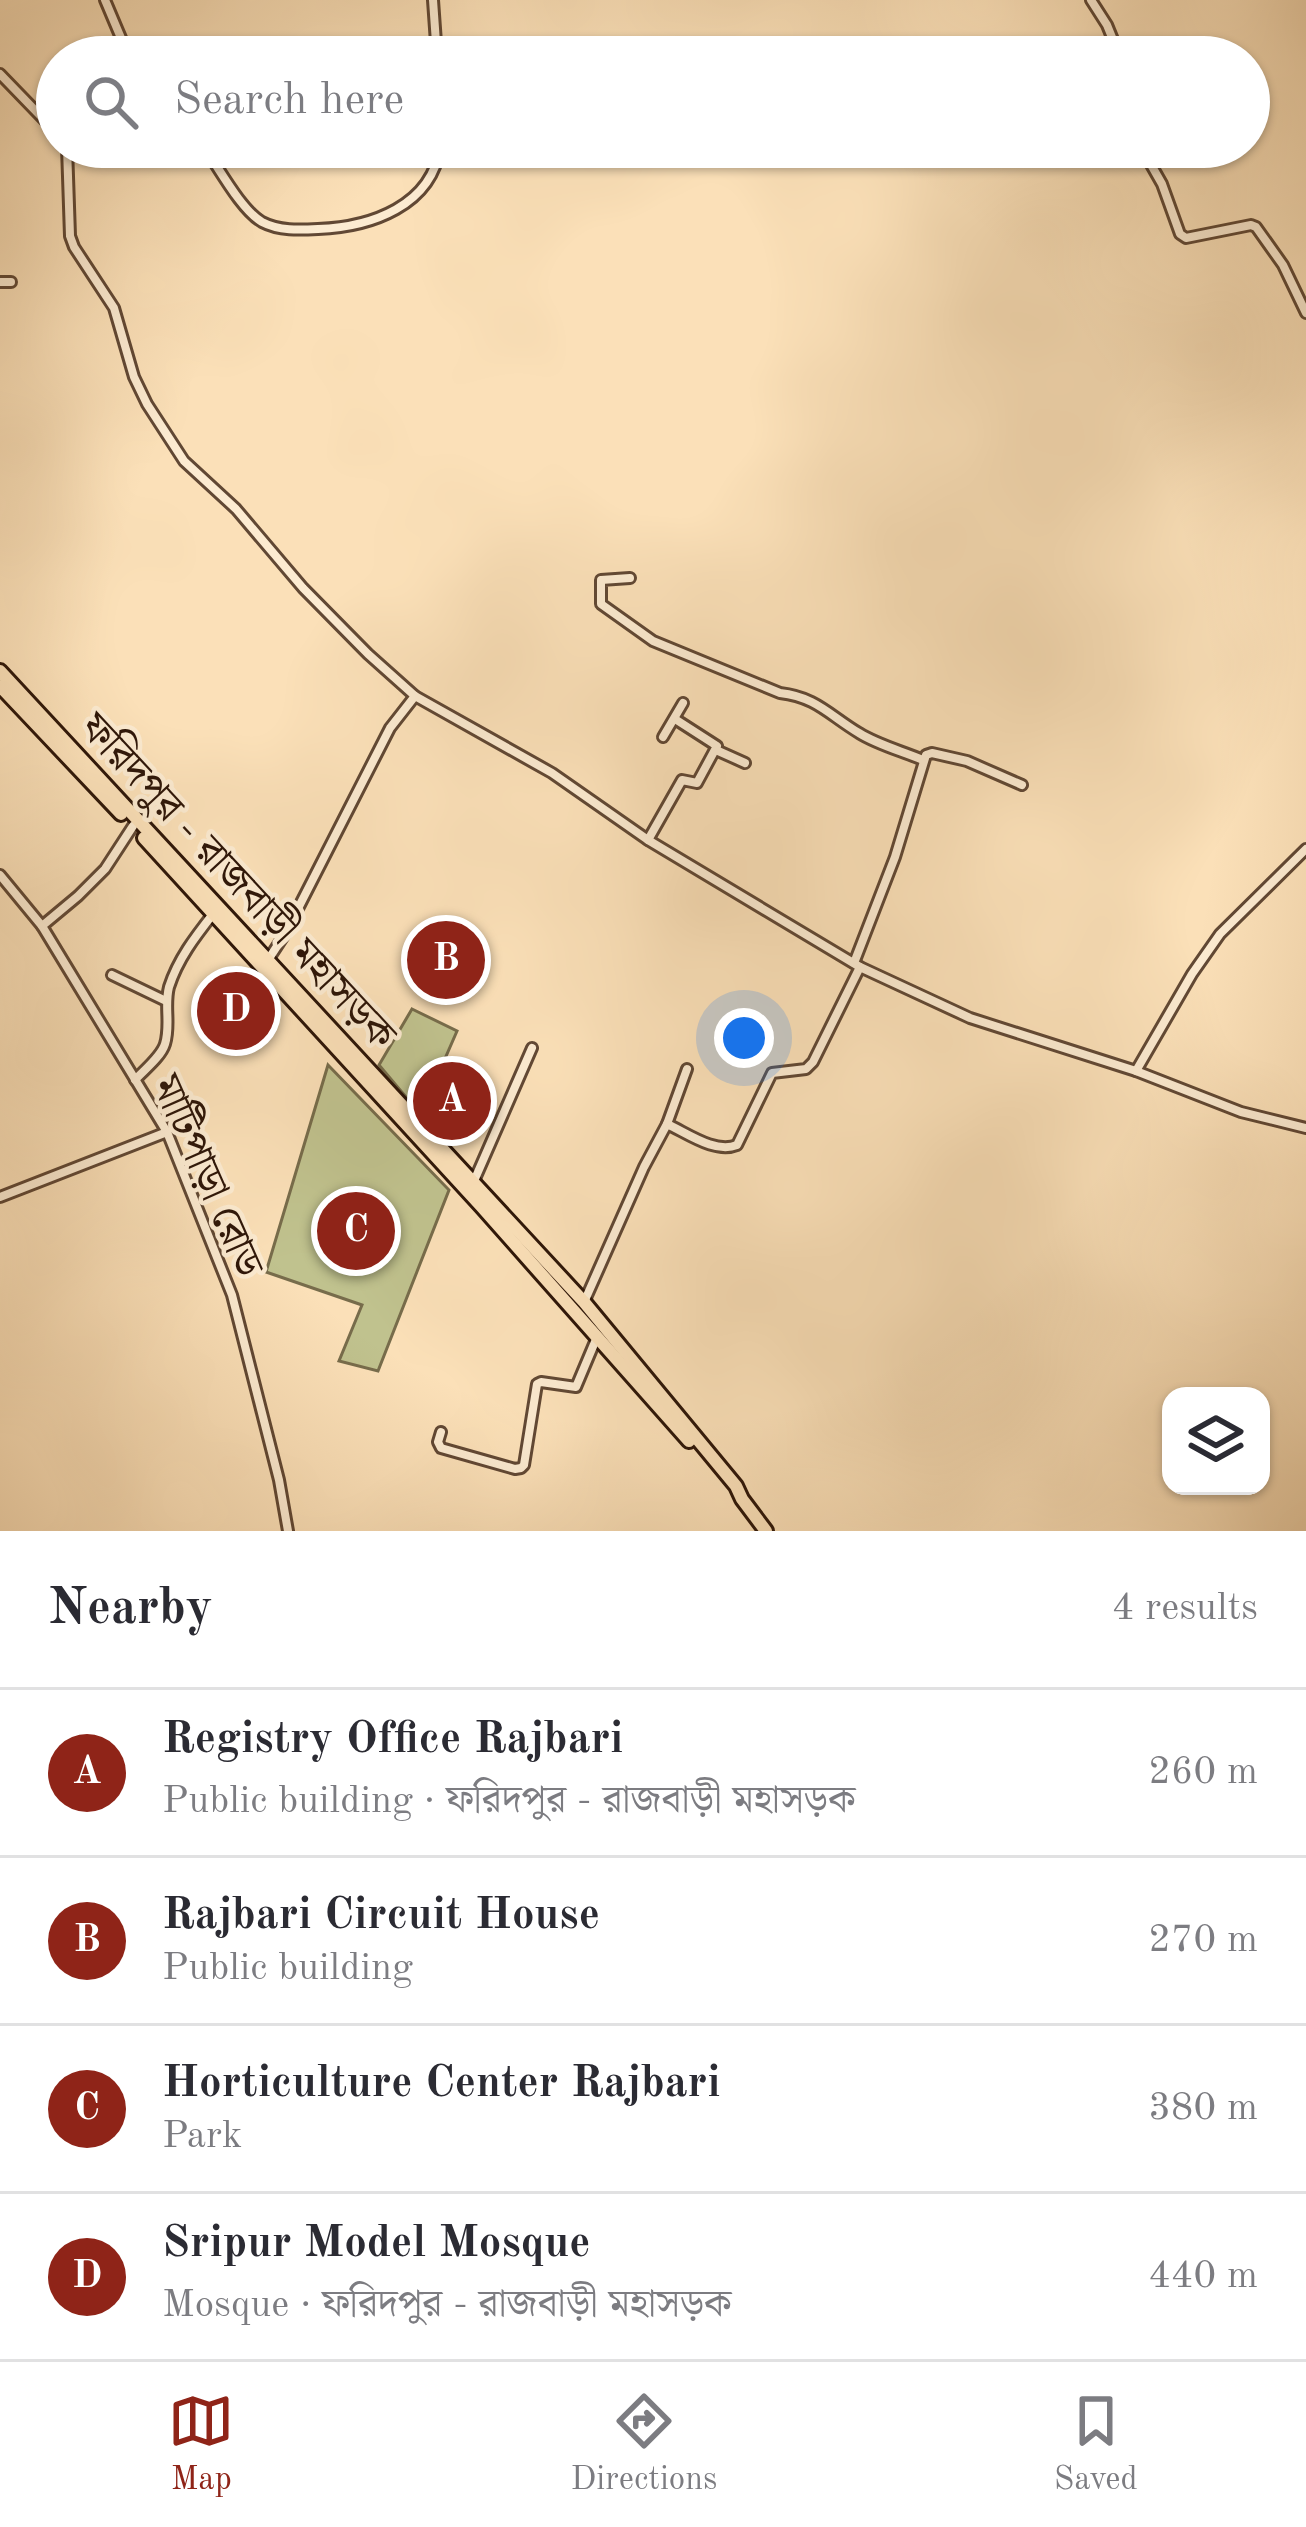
<!DOCTYPE html>
<meta charset="utf-8">
<style>
:root{--surface:#fff;--page:#f7f7f7;--text:#2b2b33;--muted:#7c7c81;--line:#e1e1e2;--accent:#8f2418}
body{margin:0;font-family:"Old Standard TT","Noto Serif Bengali",serif;background:var(--page);color:var(--text)}
.controls{position:absolute;right:36px;bottom:36px;display:grid;overflow:hidden;border-radius:24px;box-shadow:0 3px 9px #0004}
.controls button{width:108px;height:108px;display:grid;place-items:center;padding:0;border:0;border-bottom:3px solid var(--line);background:var(--surface);color:var(--text);font:60px sans-serif}
.you{position:absolute;left:744px;top:1038px;width:42px;height:42px;margin:-30px;border:9px solid #fff;border-radius:50%;background:#1a73e8;box-shadow:0 0 0 18px #1a73e833}
.badge{display:grid;place-items:center;width:78px;height:78px;border-radius:50%;background:var(--accent);color:#fff;font-size:39px;font-weight:700}
.pin{position:absolute;translate:-50% -50%;border:6px solid #fff;box-shadow:0 3px 12px #0006}
.list{margin:0;padding:0;list-style:none}
h2{display:flex;justify-content:space-between;align-items:center;height:156px;margin:0;padding:0 48px;font-size:51px}
h2 small{font-size:39px;font-weight:400;color:var(--muted)}
.list li{display:grid;grid-template-columns:78px 1fr auto;gap:36px;align-items:center;box-sizing:border-box;height:168px;padding:0 48px;border-top:3px solid var(--line)}
.list b{display:block;font-size:45px;white-space:nowrap}
.list p{margin:0;font-size:39px;white-space:nowrap;color:var(--muted)}
.list em{font-size:39px;font-style:normal;color:var(--muted)}
.icon{flex:none;width:66px;height:66px;fill:none;stroke:currentColor;stroke-width:2;stroke-linecap:round;stroke-linejoin:round}
.map{position:relative;flex:none;width:1306px;height:1531px;overflow:hidden}
.search{position:absolute;background:var(--surface);box-shadow:0 3px 9px #0004;left:36px;right:36px;top:36px;height:132px;display:flex;align-items:center;gap:30px;box-sizing:border-box;padding:0 42px;border-radius:66px;color:var(--muted);font-size:45px}
.sheet{height:828px;background:var(--surface)}
nav{display:flex;justify-content:space-around;align-items:center;box-sizing:border-box;height:168px;border-top:3px solid var(--line);background:var(--surface);font-size:33px;color:var(--muted)}
nav a{display:grid;justify-items:center;gap:6px}
nav .on{color:var(--accent)}
.map>svg:first-child{display:block}
.green{fill:#c0c28e;stroke:#776c4b;stroke-width:3}
.lines{fill:none;stroke-linecap:round;stroke-linejoin:round}
.street-casing{stroke:#614834;stroke-width:14}
.primary-casing{stroke:#2e1608;stroke-width:18}
.street{stroke:#fcebd1;stroke-width:8}
.primary{stroke:#fbe0b8;stroke-width:12}
.labels{text-anchor:middle;stroke-width:9;stroke-linejoin:round;paint-order:stroke}
.street-label{font-size:42px;fill:#2e1608;stroke:#fcebd1}
</style>
<div class="map">
<svg width="1306" height="1531" viewBox="0 0 1306 1531">
<rect width="100%" height="100%" fill="#fbe0b8"/>
<filter id="stains"><feTurbulence type="fractalNoise" baseFrequency=".00167" numOctaves="4"/><feColorMatrix values="0 0 0 0 .2 0 0 0 0 .09 0 0 0 0 .02 0 0 0 .5 -.17"/></filter>
<radialGradient id="worn" r=".72"><stop offset=".6" stop-color="#630" stop-opacity="0"/><stop offset="1" stop-color="#630" stop-opacity=".3"/></radialGradient>
<g class="green">
<polygon points="412,1009 457,1031 440,1070 416,1109 379,1065"/>
<polygon points="328,1065 449,1190 378,1371 339,1361 362,1305 266,1272"/>
</g>
<g class="lines">
<defs>
<g id="street">
<polyline points="105,0 129,57"/>
<polyline points="433,0 437,57"/>
<polyline points="1091,0 1107,25 1120,57"/>
<polyline points="0,74 57,133"/>
<polyline points="67,147 70,236 74,247 114,308 134,377 147,404 184,461 236,509 303,588 368,654 415,696 552,773 648,840 860,967 970,1018 1136,1071 1241,1112 1306,1128"/>
<path d="M204,147C219,168 241,210 262,222C279,231 299,230 318,229C371,227 432,206 440,147"/>
<polyline points="1141,147 1162,184 1180,234 1186,238 1251,225 1256,227 1283,265 1306,313"/>
<polyline points="0,282 11,282"/>
<path d="M630,578L601,580V604L653,641L780,693C816,697 829,715 859,733C878,745 902,751 923,760"/>
<polyline points="663,737 683,703"/>
<polyline points="716,750 745,763"/>
<polyline points="133,826 105,869 78,896 42,926 167,1132 232,1295 279,1480 288,1531"/>
<polyline points="648,840 682,780 697,783 717,746 675,719"/>
<polyline points="0,875 42,926"/>
<polyline points="268,960 285,934 390,728 415,696"/>
<polyline points="854,963 895,857 926,755 932,753 967,761 1022,785"/>
<polyline points="112,975 166,1001"/>
<polyline points="1136,1071 1192,974 1220,934 1306,849"/>
<path d="M135,1080C144,1070 161,1057 165,1044C171,1025 164,1006 169,987C178,959 195,937 213,914"/>
<polyline points="667,1124 687,1069"/>
<polyline points="474,1181 532,1048"/>
<polyline points="0,1197 167,1132"/>
<path d="M585,1300L644,1167L667,1124C687,1133 715,1154 737,1145L772,1073L806,1069L813,1062L860,967"/>
<polyline points="441,1432 438,1442 441,1448 515,1469 521,1468 524,1465 537,1384 541,1382 576,1387 597,1337"/>
</g>
<g id="primary">
<polyline points="0,671 584,1302 736,1486 742,1499 766,1531"/>
<polyline points="0,686 121,814"/>
<polyline points="144,838 481,1206 689,1441"/>
</g>
</defs>
<use href="#street" class="street-casing"/>
<use href="#primary" class="primary-casing"/>
<use href="#street" class="street"/>
<use href="#primary" class="primary"/>
</g>
<g class="labels">
<g class="street-label">
<text transform="translate(239 880) rotate(47)" y="15">ফরিদপুর - রাজবাড়ী মহাসড়ক</text>
<text transform="translate(209 1175) rotate(66)" y="15">মাটিপাড়া রোড</text>
</g>
</g>
<rect width="100%" height="100%" filter="url(#stains)"/>
<rect width="100%" height="100%" fill="url(#worn)"/>
</svg>
<div class="controls">
<button><svg class="icon" aria-label="layers" viewBox="0 0 24 24"><path d="M12 4l9 5-9 5-9-5zM3 14l9 5 9-5"/></svg></button>
</div>
<div class="you"></div>
<div class="pin badge" style="left:452px;top:1101px">A</div>
<div class="pin badge" style="left:446px;top:960px">B</div>
<div class="pin badge" style="left:356px;top:1231px">C</div>
<div class="pin badge" style="left:236px;top:1011px">D</div>
<div class="search"><svg class="icon" aria-label="search" viewBox="0 0 24 24"><circle cx="10" cy="10" r="6"/><path d="M15 15l6 6"/></svg>Search here</div>
</div>
<section class="sheet">
<h2>Nearby<small>4 results</small></h2>
<ul class="list">
<li><span class="badge">A</span><div><b>Registry Office Rajbari</b><p>Public building · ফরিদপুর - রাজবাড়ী মহাসড়ক</p></div><em>260 m</em></li>
<li><span class="badge">B</span><div><b>Rajbari Circuit House</b><p>Public building</p></div><em>270 m</em></li>
<li><span class="badge">C</span><div><b>Horticulture Center Rajbari</b><p>Park</p></div><em>380 m</em></li>
<li><span class="badge">D</span><div><b>Sripur Model Mosque</b><p>Mosque · ফরিদপুর - রাজবাড়ী মহাসড়ক</p></div><em>440 m</em></li>
</ul>
</section>
<nav>
<a class="on"><svg class="icon" aria-label="map" viewBox="0 0 24 24"><path d="M3 6l6-2 6 2 6-2v14l-6 2-6-2-6 2zM9 4v14M15 6v14"/></svg>Map</a>
<a><svg class="icon" aria-label="directions" viewBox="0 0 24 24"><path d="M12 3l9 9-9 9-9-9zM9 14v-3h6M13 9l2 2-2 2"/></svg>Directions</a>
<a><svg class="icon" aria-label="saved" viewBox="0 0 24 24"><path d="M7 4h10v16l-5-4-5 4z"/></svg>Saved</a>
</nav>
